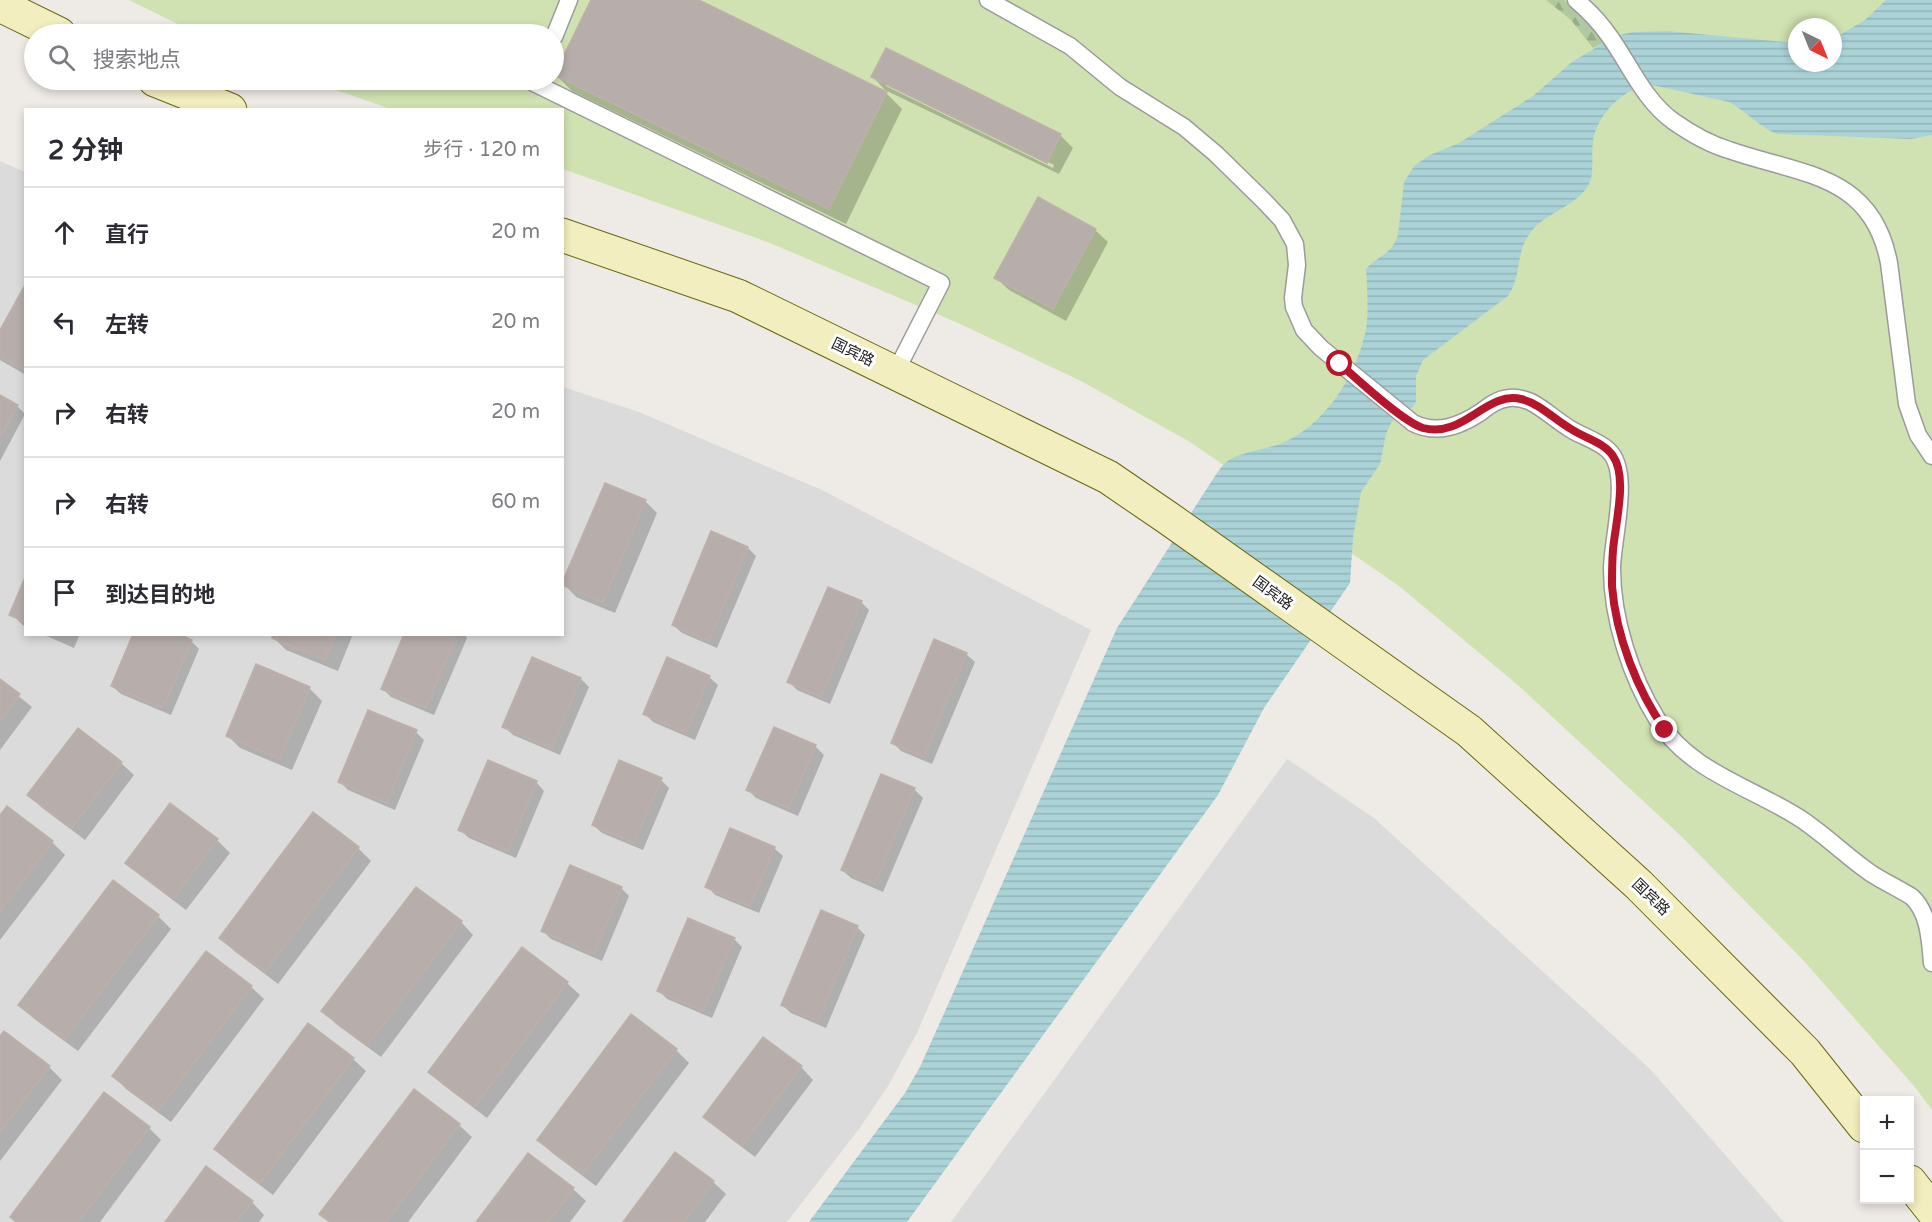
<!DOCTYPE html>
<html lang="zh">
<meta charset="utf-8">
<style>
:root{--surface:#fff;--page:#f7f7f7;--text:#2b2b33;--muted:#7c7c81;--line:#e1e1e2}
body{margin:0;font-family:"Varela Round","Noto Sans SC",sans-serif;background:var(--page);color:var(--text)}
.controls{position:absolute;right:18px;bottom:18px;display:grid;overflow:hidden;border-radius:0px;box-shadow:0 3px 9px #0003}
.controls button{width:54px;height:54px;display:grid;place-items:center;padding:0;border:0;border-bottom:2px solid var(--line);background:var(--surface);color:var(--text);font:30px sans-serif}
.compass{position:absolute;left:1788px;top:18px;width:54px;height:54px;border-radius:50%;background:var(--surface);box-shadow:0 3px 9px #0003;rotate:137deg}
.stop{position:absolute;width:18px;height:18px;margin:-14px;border:4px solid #b6162b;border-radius:50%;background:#fff}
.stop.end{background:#b6162b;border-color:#fff;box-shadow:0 2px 6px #0008}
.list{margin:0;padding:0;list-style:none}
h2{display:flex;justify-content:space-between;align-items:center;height:78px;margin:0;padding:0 24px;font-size:26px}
h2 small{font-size:20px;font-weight:400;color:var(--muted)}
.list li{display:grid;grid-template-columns:39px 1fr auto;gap:18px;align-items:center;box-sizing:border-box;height:90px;padding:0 24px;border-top:2px solid var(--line)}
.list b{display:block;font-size:22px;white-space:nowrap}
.list em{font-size:20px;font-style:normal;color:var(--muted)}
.icon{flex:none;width:33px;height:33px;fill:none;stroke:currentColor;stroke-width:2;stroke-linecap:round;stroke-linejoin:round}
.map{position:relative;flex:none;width:1932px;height:1222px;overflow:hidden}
.search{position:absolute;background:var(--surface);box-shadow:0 3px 9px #0003;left:24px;top:24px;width:540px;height:66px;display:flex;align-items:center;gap:15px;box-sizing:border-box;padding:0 21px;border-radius:33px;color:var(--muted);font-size:22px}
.panel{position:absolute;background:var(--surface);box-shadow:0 3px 9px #0003;left:24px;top:108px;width:540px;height:528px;border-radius:0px}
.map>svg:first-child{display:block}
.residential{fill:#dcdbdb}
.grass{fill:#d0e2b1;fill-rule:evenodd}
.forest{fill:url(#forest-firs)}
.water{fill:url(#water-rules)}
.shadow{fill:#0003;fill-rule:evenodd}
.building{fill:#b7aeab;stroke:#beb0a9;stroke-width:1.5}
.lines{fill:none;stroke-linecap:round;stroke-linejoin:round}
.lane-casing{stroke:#9b9b9b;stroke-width:19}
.secondary-casing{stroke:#696711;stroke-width:35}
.lane{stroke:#fff;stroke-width:16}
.secondary{stroke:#f2eebf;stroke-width:33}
.route{stroke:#b6162b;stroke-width:8}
.labels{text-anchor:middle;stroke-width:6;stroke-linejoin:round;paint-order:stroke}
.street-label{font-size:15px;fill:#1e1e1e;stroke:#fff}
</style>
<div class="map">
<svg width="1932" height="1222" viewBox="0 0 1932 1222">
<defs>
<pattern id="forest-firs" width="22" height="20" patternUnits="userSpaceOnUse" patternTransform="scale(1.5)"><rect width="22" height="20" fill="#b0c99e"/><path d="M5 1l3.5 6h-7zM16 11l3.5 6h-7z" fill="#97ac88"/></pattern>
<pattern id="water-rules" width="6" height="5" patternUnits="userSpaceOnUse" patternTransform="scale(1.5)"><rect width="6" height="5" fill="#aad2d7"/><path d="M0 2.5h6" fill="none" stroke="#92b4b8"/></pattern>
</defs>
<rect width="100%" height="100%" fill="#eeeae5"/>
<g class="residential">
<polygon points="0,161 25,172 26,634 562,634 563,387 639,412 822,490 1091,630 917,1033 888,1086 859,1129 787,1222 0,1222"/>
<polygon points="1287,759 1374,818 1650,1069 1784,1222 951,1222"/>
</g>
<path class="grass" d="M129,0H1932V1110L1914,1086L1804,961L1681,836L1519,686L1399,586L1190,442L1081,381L958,323L770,243L563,169L562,110L391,109L307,80H554V34H198ZM1797,27H1833V63H1797Z"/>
<polygon class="forest" points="1546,0 1564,0 1575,8 1605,42 1593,48 1571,20"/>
<path class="water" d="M1886,0H1932V135L1911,139L1777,134C1758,126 1746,111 1729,102L1652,85C1625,86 1597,114 1593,141C1591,154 1595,175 1588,186C1573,209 1542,213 1528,236C1516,254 1521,278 1508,296L1423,360L1416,376V401L1413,407L1401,412L1391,423L1386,434L1380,464L1361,492L1353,538L1350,583L1264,708L1218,795L907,1222H809L905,1093L920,1067L1117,628L1213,479C1217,473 1222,465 1228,461C1237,453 1267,449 1280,444C1325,426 1357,375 1366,329C1369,310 1367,288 1366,269C1378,255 1391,256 1398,235L1404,182L1415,165L1430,155L1459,143L1533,96L1572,62L1605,42L1623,34L1634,32L1667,31L1797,43V63H1833V39L1865,20Z"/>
<g class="shadow">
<polygon points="593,0 695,0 886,93 902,109 846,224 572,91 556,75"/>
<path d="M873,77L1060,135L1073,148L1059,174L885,90ZM886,83L1054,165L1053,168L886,86Z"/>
<polygon points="1095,230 1108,242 1066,321 1009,290 996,278"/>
<polygon points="26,286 26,375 0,360 0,333"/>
<polygon points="0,397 17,406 25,414 0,461"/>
<polygon points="645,501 657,513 615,613 576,597 564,584"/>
<polygon points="748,548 756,556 717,648 682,633 673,625"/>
<polygon points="26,579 26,628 11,614"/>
<polygon points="861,602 869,610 830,704 797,690 789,682"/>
<polygon points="42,634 80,634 74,648"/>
<polygon points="274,634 353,634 338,671 286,650 273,637"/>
<polygon points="405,634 464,634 467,638 434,715 391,697 383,689"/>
<polygon points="191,641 199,649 171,715 121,694 112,686"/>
<polygon points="966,654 975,662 932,764 901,751 892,742"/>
<polygon points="709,677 718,685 695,740 653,722 645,714"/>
<polygon points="581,679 589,687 560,755 513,735 504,727"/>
<polygon points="0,681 32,707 0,750"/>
<polygon points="309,688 322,701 292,770 240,748 228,736"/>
<polygon points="78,730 121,763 134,775 85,840 41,807 29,795"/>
<polygon points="416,732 424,740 395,810 348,790 340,782"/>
<polygon points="815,746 824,755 798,816 756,798 748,790"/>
<polygon points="882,776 915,790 923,798 883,892 851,878 842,870"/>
<polygon points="661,780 669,788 643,850 602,833 593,825"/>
<polygon points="536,782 544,791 516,858 469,838 460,830"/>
<polygon points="170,805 217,840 230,853 186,910 140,875 127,863"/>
<polygon points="7,808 52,842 65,855 0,940 0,817"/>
<polygon points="313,815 358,848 371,861 278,984 233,950 221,938"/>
<polygon points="774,848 783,856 759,913 715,895 707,886"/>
<polygon points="113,882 158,916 171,929 78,1051 33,1018 20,1005"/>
<polygon points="621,888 629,896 602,961 551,939 543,931"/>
<polygon points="461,922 473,935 381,1057 336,1024 323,1011"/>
<polygon points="857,927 865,935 826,1028 791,1013 782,1005"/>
<polygon points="734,939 742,947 712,1018 667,999 659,991"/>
<polygon points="522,949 567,983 580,995 487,1118 442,1084 430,1072"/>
<polygon points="206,953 251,987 264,999 171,1122 126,1089 114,1076"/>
<polygon points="632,1016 676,1050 689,1063 596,1186 551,1152 539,1140"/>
<polygon points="4,1033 49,1067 62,1080 0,1161 0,1038"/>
<polygon points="353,1059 366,1071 273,1195 228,1161 215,1148"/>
<polygon points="801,1067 813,1080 755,1157 718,1129 705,1117"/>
<polygon points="459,1125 472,1137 408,1222 330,1222 321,1214"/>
<polygon points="149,1128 161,1140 100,1222 17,1222"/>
<polygon points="676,1154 713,1182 726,1194 705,1222 625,1222"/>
<polygon points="573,1189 586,1201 570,1222 478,1222"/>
<polygon points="252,1202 264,1215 259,1222 167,1222"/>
</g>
<g class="building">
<polygon points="591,0 699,0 887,92 829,209 554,75"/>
<polygon points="886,48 1061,134 1047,163 871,77"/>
<polygon points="1038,197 1096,229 1053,309 994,278"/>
<polygon points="26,283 26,370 0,357 0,330"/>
<polygon points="0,395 18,405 0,438"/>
<polygon points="605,483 646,500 603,602 562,585 562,583"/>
<polygon points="711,531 748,547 709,641 672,625"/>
<polygon points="26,575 26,622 9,615"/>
<polygon points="828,587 862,601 821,697 787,682"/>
<polygon points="133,634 180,634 192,640 163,708 111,686"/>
<polygon points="273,634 336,634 325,660 272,638"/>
<polygon points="404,634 457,634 426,708 381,689"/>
<polygon points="934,639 967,653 924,757 891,743"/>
<polygon points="532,657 581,678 552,748 502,727"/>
<polygon points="667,657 710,676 686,733 643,714"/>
<polygon points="256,664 310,687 280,759 226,736"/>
<polygon points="0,679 20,694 0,721"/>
<polygon points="368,710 417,730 387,803 338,782"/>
<polygon points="774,727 816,745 789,808 746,790"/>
<polygon points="78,728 122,762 72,828 27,795"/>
<polygon points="488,760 537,781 508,851 458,830"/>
<polygon points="619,760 662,778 634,843 592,825"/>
<polygon points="881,774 915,788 875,884 841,870"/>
<polygon points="170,803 218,839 173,899 125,863"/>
<polygon points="7,806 53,841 0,912 0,815"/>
<polygon points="313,812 359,847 265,972 219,938"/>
<polygon points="730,828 775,847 750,906 705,887"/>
<polygon points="570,865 622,887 594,954 541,931"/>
<polygon points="113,880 159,915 64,1040 18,1005"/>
<polygon points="416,887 462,921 367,1046 321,1011"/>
<polygon points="821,910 858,926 818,1021 781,1005"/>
<polygon points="688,918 735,938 703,1011 657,991"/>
<polygon points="522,947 568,982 474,1107 428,1072"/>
<polygon points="206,951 252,986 158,1111 112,1076"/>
<polygon points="631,1014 677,1049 583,1174 537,1140"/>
<polygon points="308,1023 354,1058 260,1183 214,1149"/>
<polygon points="4,1031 50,1066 0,1132 0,1036"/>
<polygon points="763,1037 802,1066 742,1146 703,1117"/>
<polygon points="414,1089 460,1124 386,1222 330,1222 319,1214"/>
<polygon points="104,1092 150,1127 78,1222 16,1222 10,1217"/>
<polygon points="675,1152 714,1181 684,1222 623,1222"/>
<polygon points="528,1153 574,1188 548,1222 476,1222"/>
<polygon points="206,1166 253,1201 237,1222 165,1222"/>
</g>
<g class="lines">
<defs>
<g id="lane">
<path d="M988,0L1070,46L1120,87L1184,127L1216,154L1263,200L1282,220L1295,244L1297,265L1293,298L1294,307L1304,330L1321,348L1413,423C1437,435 1460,426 1481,412C1490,405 1498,399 1509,398C1517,397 1524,399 1531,402C1546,410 1558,422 1572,430C1584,437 1598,441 1608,450C1632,471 1612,539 1612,569C1612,619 1631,677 1657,719C1689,772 1752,787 1801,819C1825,835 1845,855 1869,872C1882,881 1898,888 1912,897C1929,913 1930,940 1932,963"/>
<path d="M1576,0C1589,11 1601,24 1610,37C1630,65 1644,100 1673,121C1690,133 1709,144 1729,150C1800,175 1872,173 1889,263L1907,404L1918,435L1932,456"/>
<polyline points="554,37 569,0"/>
<polyline points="535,80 534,83 941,283 895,373"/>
</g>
<g id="secondary">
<polyline points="0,5 59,34"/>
<polyline points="155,80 230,110"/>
<polyline points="562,235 738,296 1108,477 1168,518 1469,731 1639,885 1805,1052 1864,1126"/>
<polyline points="1910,1182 1932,1210"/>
</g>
</defs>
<use href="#lane" class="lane-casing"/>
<use href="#secondary" class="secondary-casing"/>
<use href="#lane" class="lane"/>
<use href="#secondary" class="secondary"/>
</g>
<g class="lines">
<path class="route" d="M1340,364C1358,380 1403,422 1423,428C1463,439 1486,391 1521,399C1539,403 1555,420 1571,429C1584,438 1604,442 1613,456C1628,477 1615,525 1613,550C1612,562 1612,574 1612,586C1616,636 1637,690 1665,730"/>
</g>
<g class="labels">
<g class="street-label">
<text transform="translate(853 352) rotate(26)" y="5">国宾路</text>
<text transform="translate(1273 593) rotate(36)" y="5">国宾路</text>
<text transform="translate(1651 897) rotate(44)" y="5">国宾路</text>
</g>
</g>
</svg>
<div class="controls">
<button>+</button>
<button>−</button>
</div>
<svg class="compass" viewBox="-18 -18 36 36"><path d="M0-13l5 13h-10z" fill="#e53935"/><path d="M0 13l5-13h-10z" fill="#7c7c81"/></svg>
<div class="stop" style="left:1340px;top:364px"></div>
<div class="stop end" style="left:1665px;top:730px"></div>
<div class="search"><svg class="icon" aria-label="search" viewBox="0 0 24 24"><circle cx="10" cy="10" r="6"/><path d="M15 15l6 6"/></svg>搜索地点</div>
<section class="panel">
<h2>2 分钟<small>步行 · 120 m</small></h2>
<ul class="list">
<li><svg class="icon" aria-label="ahead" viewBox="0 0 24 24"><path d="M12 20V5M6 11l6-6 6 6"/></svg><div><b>直行</b></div><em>20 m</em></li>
<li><svg class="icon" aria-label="left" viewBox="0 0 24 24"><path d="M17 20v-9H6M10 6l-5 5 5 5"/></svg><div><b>左转</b></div><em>20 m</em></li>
<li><svg class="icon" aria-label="right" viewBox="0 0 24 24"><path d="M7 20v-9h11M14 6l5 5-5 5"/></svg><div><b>右转</b></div><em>20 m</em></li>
<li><svg class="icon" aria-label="right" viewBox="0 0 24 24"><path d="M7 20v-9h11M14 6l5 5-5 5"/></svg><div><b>右转</b></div><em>60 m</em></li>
<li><svg class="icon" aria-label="arrive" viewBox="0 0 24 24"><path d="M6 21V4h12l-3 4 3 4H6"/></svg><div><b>到达目的地</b></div></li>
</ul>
</section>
</div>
